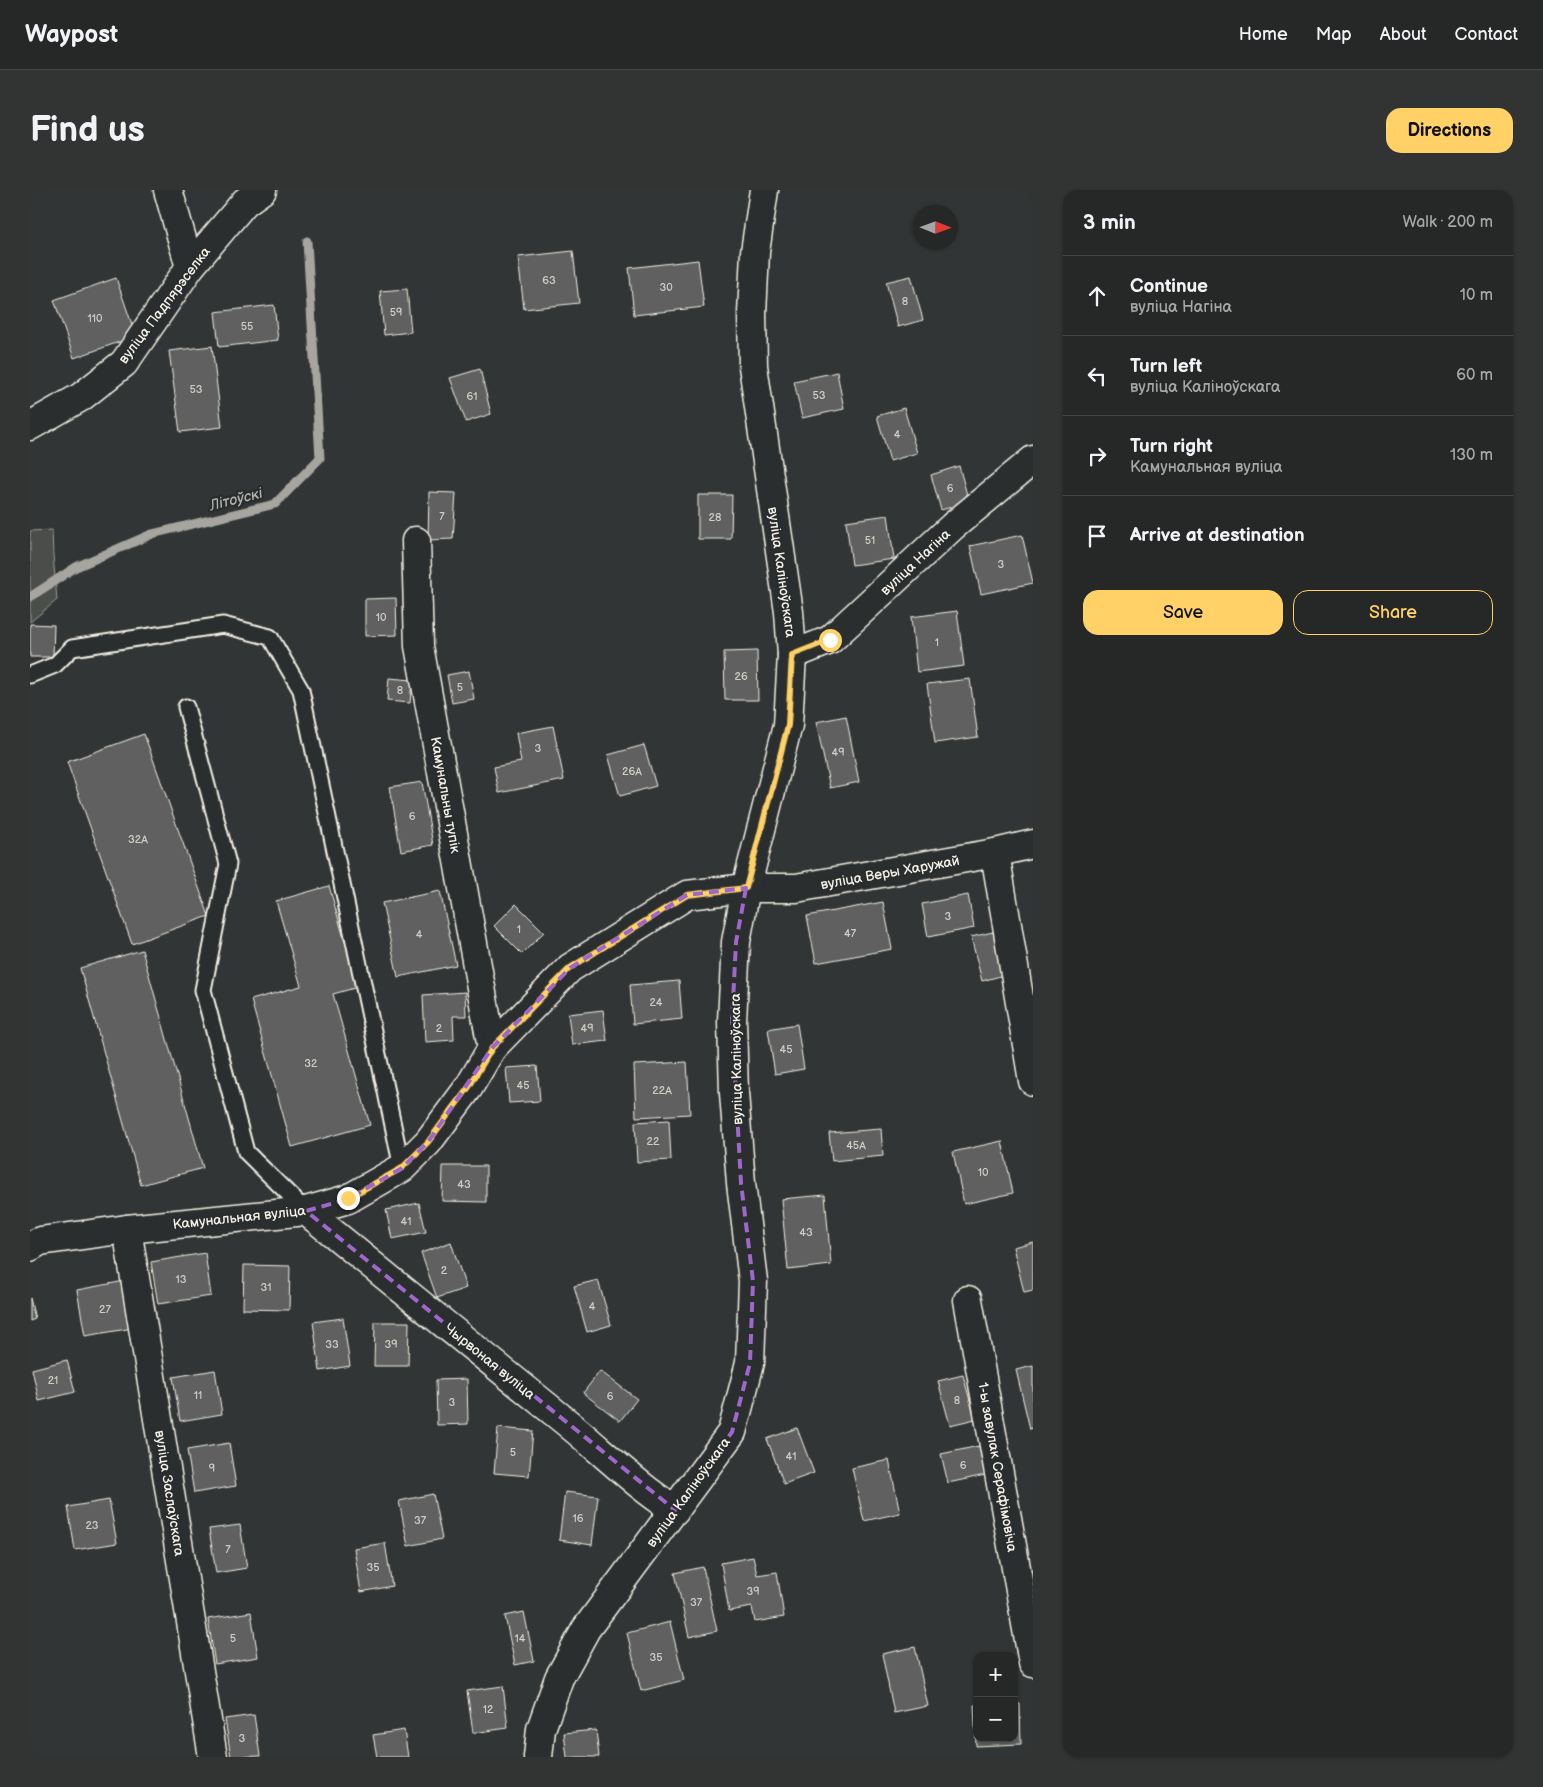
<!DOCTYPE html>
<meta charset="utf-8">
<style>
:root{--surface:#262828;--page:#323434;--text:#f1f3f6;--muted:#a4a6a8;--line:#424445;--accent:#ffd166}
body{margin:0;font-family:"Balsamiq Sans",sans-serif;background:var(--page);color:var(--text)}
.controls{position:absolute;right:15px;bottom:15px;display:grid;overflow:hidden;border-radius:10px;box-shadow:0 1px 4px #0004}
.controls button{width:45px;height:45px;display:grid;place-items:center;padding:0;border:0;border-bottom:1px solid var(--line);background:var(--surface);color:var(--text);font:25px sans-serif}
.compass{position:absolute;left:883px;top:15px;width:45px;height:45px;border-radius:50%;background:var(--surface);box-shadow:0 1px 4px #0004;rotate:91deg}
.stop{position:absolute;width:15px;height:15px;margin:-11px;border:4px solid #ffd166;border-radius:50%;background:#fff}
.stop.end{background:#ffd166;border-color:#fff;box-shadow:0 1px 5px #0008}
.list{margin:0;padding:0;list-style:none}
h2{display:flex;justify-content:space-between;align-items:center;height:65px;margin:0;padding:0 20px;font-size:21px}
h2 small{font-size:16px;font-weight:400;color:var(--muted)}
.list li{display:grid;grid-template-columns:32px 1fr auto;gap:15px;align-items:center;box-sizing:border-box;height:80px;padding:0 20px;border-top:1px solid var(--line)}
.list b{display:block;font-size:19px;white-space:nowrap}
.list p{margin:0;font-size:16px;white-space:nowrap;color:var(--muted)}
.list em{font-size:16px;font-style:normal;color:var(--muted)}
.actions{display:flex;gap:10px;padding:15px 20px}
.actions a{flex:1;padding:11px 0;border:1px solid var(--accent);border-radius:15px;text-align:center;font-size:18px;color:var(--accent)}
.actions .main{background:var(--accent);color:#111}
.icon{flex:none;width:28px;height:28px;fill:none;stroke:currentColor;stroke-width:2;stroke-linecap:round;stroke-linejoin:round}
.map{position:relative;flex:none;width:1003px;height:1567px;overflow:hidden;border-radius:15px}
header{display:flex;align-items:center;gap:30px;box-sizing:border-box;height:70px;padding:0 25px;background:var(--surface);border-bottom:1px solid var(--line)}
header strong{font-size:24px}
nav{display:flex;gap:28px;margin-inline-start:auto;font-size:18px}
.intro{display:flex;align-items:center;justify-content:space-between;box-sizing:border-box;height:120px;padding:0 30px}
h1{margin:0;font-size:35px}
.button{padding:12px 22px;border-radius:15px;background:var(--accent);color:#111;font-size:18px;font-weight:700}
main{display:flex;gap:30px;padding:0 30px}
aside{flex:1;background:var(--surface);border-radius:15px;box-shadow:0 1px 4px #0004}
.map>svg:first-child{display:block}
.green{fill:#4b4d4c;stroke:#a09f9a}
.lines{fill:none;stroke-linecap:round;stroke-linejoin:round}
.stream{stroke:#a6a5a0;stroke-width:9}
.building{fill:#5f605f;stroke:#f4f1e8}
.service-casing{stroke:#f4f1e8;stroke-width:19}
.minor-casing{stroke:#f4f1e8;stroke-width:31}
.secondary-casing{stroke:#f4f1e8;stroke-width:31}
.service{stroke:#2a2d2e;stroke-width:15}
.minor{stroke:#2a2d2e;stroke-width:28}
.secondary{stroke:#2a2d2e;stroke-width:28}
.route{stroke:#ffd166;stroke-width:6}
.marked{fill:none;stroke:#9f67cb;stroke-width:4;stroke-dasharray:10 6;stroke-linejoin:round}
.labels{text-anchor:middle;stroke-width:4.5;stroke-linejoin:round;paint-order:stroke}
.number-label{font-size:11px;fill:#cfcdc6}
.street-label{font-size:14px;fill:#f4f1e8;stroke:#2a2d2e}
.water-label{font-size:15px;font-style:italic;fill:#b3b2ac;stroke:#2a2d2e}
</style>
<header>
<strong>Waypost</strong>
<nav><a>Home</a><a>Map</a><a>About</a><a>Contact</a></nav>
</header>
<div class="intro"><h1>Find us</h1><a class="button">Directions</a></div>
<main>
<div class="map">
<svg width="1003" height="1567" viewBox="0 0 1003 1567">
<rect width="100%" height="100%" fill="#323535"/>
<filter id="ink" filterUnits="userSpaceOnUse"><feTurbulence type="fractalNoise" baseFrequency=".02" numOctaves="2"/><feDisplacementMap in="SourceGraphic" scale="10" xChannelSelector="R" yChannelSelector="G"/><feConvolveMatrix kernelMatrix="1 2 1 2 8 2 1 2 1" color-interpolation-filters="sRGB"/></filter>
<g filter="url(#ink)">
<polygon class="green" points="22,340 23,365 27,410 0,432 0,341"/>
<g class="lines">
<polyline class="stream" points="0,407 46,377 122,344 245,314 290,268 277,51"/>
</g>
<g class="building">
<polygon points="543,61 549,113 494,119 488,67"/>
<polygon points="668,70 674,117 604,125 599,78"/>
<polygon points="881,86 893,130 868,137 856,92"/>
<polygon points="86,88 106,146 44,168 24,110"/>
<polygon points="377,99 381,142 354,145 350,101"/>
<polygon points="244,115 248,150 189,157 185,122"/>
<polygon points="182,156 192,237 150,242 139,161"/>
<polygon points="450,179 461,224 436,232 420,188"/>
<polygon points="807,182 814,219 772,228 764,191"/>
<polygon points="874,218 887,263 860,271 847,226"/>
<polygon points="929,276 939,312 911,320 901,285"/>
<polygon points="399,302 426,303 423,349 398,350"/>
<polygon points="668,305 702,305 701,349 668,349"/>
<polygon points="858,325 864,369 822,375 816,331"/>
<polygon points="992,345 1003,393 951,404 940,356"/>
<polygon points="366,408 367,445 335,446 335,409"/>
<polygon points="927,421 934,476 887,482 881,427"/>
<polygon points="0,434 24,435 23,467 0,467"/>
<polygon points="727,461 728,510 695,510 694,462"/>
<polygon points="439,481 444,509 422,513 417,485"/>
<polygon points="359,488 382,490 380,513 357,511"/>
<polygon points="940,489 948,547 905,553 897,494"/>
<polygon points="816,526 829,592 800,598 786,532"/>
<polygon points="523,536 534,590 469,603 464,577 491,572 486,543"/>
<polygon points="114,544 179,726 102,754 37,572"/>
<polygon points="614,555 626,596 590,606 578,565"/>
<polygon points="392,592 403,655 371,661 360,597"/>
<polygon points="299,696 328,797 303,804 340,935 262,957 221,810 271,796 246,711"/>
<polygon points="410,701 426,775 368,787 352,713"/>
<polygon points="938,705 944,738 898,747 892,714"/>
<polygon points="853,712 862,759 786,773 777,726"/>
<polygon points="486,714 514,742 492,764 464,736"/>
<polygon points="963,742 974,785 952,791 941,747"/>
<polygon points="112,760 173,978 111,995 50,778"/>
<polygon points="649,791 652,829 603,834 600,795"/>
<polygon points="435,802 436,826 423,826 424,850 395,852 393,805"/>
<polygon points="573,820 577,851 542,855 538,824"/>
<polygon points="767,834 774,879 745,884 738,839"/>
<polygon points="657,872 660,924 606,927 604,875"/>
<polygon points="507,876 510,911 479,913 476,878"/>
<polygon points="639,930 641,970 607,972 605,932"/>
<polygon points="851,939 853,966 802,971 799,943"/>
<polygon points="972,951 983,1003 934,1014 923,962"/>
<polygon points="413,976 456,976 456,1012 412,1011"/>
<polygon points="795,1005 801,1075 758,1080 751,1009"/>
<polygon points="389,1013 396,1042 362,1049 356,1020"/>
<polygon points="421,1052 436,1098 407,1108 391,1063"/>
<polygon points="1003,1052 1003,1100 994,1102 983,1057"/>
<polygon points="175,1063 181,1106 128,1114 121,1072"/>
<polygon points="214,1075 260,1076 259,1120 213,1119"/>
<polygon points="568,1090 581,1135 557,1142 544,1096"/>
<polygon points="95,1091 103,1138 55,1146 47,1100"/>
<polygon points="0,1108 5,1129 0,1131"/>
<polygon points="313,1128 320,1176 290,1181 283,1132"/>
<polygon points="345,1132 379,1132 378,1176 344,1176"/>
<polygon points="37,1170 45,1202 9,1211 2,1179"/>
<polygon points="1003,1176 1003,1238 1000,1239 986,1180"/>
<polygon points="185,1180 192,1224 150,1231 143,1187"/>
<polygon points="570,1181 607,1209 590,1231 553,1203"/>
<polygon points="933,1185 945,1229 920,1235 908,1191"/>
<polygon points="437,1189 438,1234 407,1235 406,1190"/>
<polygon points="468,1238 503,1241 499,1286 464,1283"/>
<polygon points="767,1238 784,1283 754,1294 737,1249"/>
<polygon points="199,1253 206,1296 164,1303 157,1260"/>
<polygon points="949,1256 955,1285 918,1293 911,1264"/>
<polygon points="859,1270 870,1323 834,1331 822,1278"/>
<polygon points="535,1302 568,1306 562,1355 529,1350"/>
<polygon points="403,1304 412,1349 378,1356 369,1311"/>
<polygon points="79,1310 87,1353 45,1360 38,1317"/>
<polygon points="210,1335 217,1378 186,1383 179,1339"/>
<polygon points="355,1353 362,1396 331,1402 324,1358"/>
<polygon points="723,1367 727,1385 747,1382 754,1427 725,1432 722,1417 699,1421 691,1373"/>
<polygon points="673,1377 687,1441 659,1447 645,1383"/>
<polygon points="221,1422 228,1467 185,1474 178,1429"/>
<polygon points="494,1422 504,1471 485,1475 475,1426"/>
<polygon points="640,1432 654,1490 611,1501 597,1443"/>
<polygon points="885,1457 898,1516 864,1523 852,1464"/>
<polygon points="473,1496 478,1538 443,1543 437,1501"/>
<polygon points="984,1514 990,1514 991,1554 946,1556 944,1515 947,1515 947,1548 984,1548"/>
<polygon points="224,1525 230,1566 201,1567 195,1529"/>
<polygon points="374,1540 378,1567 347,1567 343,1545"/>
<polygon points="566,1540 569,1567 537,1567 534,1543"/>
</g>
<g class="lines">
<defs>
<g id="service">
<polyline points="0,485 25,475 42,458 193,435 240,447 271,500 372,978"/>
<polyline points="156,517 198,674 173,800 216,962 276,1021"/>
</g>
<g id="minor">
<polyline points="138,0 160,77"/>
<polyline points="0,236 51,207 94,173 160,77 215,12 232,0"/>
<polyline points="386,351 389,456 462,858"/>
<polyline points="762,465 800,450 923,336 1003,270"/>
<polyline points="965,663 1003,891"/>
<path d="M276,1021C360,1090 445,1159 530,1227C569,1258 604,1294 645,1320"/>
<polyline points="97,1039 183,1567"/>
<polyline points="0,1057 10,1051 97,1039 276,1021 318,1009 372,978 398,952 439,897 462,858 540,778 657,705 716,698 766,698 965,663 1003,654"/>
<polyline points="938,1110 1003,1473"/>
</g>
<polyline id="secondary" points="508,1567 511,1539 529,1488 556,1439 702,1242 720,1173 723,1091 711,993 704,903 702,831 706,752 716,698 758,535 762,465 759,422 723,176 722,124 725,62 734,0"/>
</defs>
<use href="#service" class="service-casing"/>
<use href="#minor" class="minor-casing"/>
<use href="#secondary" class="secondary-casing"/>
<use href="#service" class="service"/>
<use href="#minor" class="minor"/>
<use href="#secondary" class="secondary"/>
</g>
</g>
<g class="lines" filter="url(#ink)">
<polyline class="route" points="318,1008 372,978 398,952 439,897 462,858 540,778 657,705 716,698 758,535 762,465 800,450"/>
</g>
<path class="marked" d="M716,698L706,752L702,831L711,993L723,1091L720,1173L702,1242L645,1320L276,1021L318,1009L372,978L398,952L462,858L540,778L657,705Z"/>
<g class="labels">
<g class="number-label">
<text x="519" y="94">63</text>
<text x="636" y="101">30</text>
<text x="875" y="115">8</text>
<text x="366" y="126">59</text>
<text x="65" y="132">110</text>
<text x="217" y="140">55</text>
<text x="166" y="203">53</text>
<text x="789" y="209">53</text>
<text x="442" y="210">61</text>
<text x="867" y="248">4</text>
<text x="920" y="302">6</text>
<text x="412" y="330">7</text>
<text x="685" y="331">28</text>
<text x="840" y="354">51</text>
<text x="971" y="378">3</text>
<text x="351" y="431">10</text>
<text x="907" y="456">1</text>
<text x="711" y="490">26</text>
<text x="430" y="501">5</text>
<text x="370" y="504">8</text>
<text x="508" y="562">3</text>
<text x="808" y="566">49</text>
<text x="602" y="585">26А</text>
<text x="382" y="630">6</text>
<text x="108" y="653">32А</text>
<text x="918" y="730">3</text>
<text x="489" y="743">1</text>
<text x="820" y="747">47</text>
<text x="389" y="748">4</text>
<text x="626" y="816">24</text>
<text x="409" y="842">2</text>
<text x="557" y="842">49</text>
<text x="756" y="863">45</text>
<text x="281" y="877">32</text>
<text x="493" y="899">45</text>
<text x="632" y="904">22А</text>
<text x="623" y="955">22</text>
<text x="826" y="959">45А</text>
<text x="953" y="986">10</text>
<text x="434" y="998">43</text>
<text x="376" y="1035">41</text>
<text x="776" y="1046">43</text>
<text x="414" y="1084">2</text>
<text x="151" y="1093">13</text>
<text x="236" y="1101">31</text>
<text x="562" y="1120">4</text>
<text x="75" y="1123">27</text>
<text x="302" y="1158">33</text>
<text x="361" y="1158">39</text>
<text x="23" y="1194">21</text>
<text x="168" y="1209">11</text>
<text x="580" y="1210">6</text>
<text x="927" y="1214">8</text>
<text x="422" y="1216">3</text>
<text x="483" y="1266">5</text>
<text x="761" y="1270">41</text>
<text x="933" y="1279">6</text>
<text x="182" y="1282">9</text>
<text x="548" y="1332">16</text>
<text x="390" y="1334">37</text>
<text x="62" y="1339">23</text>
<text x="198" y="1363">7</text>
<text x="343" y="1381">35</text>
<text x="723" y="1405">39</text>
<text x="666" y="1416">37</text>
<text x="203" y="1452">5</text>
<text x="490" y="1452">14</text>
<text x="626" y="1471">35</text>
<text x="458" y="1523">12</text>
<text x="212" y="1552">3</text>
</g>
<g class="street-label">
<text transform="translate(134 115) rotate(-53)" y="5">вуліца Падпярэселка</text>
<text transform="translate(885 372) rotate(-43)" y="5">вуліца Нагіна</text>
<text transform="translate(752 382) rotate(82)" y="5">вуліца Каліноўскага</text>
<text transform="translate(416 605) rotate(80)" y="5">Камунальны тупік</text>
<text transform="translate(860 682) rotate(-10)" y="5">вуліца Веры Харужай</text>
<text transform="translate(706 869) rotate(-91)" y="5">вуліца Каліноўскага</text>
<text transform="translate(209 1027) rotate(-6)" y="5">Камунальная вуліца</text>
<text transform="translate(460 1171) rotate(39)" y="5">Чырвоная вуліца</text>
<text transform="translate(968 1277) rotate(80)" y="5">1-ы завулак Серафімовіча</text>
<text transform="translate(658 1302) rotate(-54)" y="5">вуліца Каліноўскага</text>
<text transform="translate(140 1303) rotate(81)" y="5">вуліца Заслаўскага</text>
</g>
<g class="water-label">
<text transform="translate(206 309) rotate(-14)" y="5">Літоўскі</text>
</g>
</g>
</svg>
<div class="controls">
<button>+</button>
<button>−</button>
</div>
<svg class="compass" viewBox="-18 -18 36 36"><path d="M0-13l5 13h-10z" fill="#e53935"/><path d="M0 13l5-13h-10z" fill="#a4a6a8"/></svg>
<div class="stop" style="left:800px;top:450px"></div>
<div class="stop end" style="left:318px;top:1008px"></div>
</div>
<aside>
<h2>3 min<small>Walk · 200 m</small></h2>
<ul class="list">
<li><svg class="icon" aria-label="ahead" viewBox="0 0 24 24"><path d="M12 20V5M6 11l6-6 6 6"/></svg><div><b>Continue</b><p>вуліца Нагіна</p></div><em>10 m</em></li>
<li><svg class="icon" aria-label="left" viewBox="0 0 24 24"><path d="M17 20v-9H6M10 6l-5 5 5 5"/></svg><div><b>Turn left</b><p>вуліца Каліноўскага</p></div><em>60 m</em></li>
<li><svg class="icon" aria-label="right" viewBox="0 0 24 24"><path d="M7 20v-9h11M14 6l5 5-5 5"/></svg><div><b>Turn right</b><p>Камунальная вуліца</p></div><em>130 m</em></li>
<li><svg class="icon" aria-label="arrive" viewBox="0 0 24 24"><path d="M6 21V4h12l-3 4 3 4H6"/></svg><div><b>Arrive at destination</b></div></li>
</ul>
<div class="actions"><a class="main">Save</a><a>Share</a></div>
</aside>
</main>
